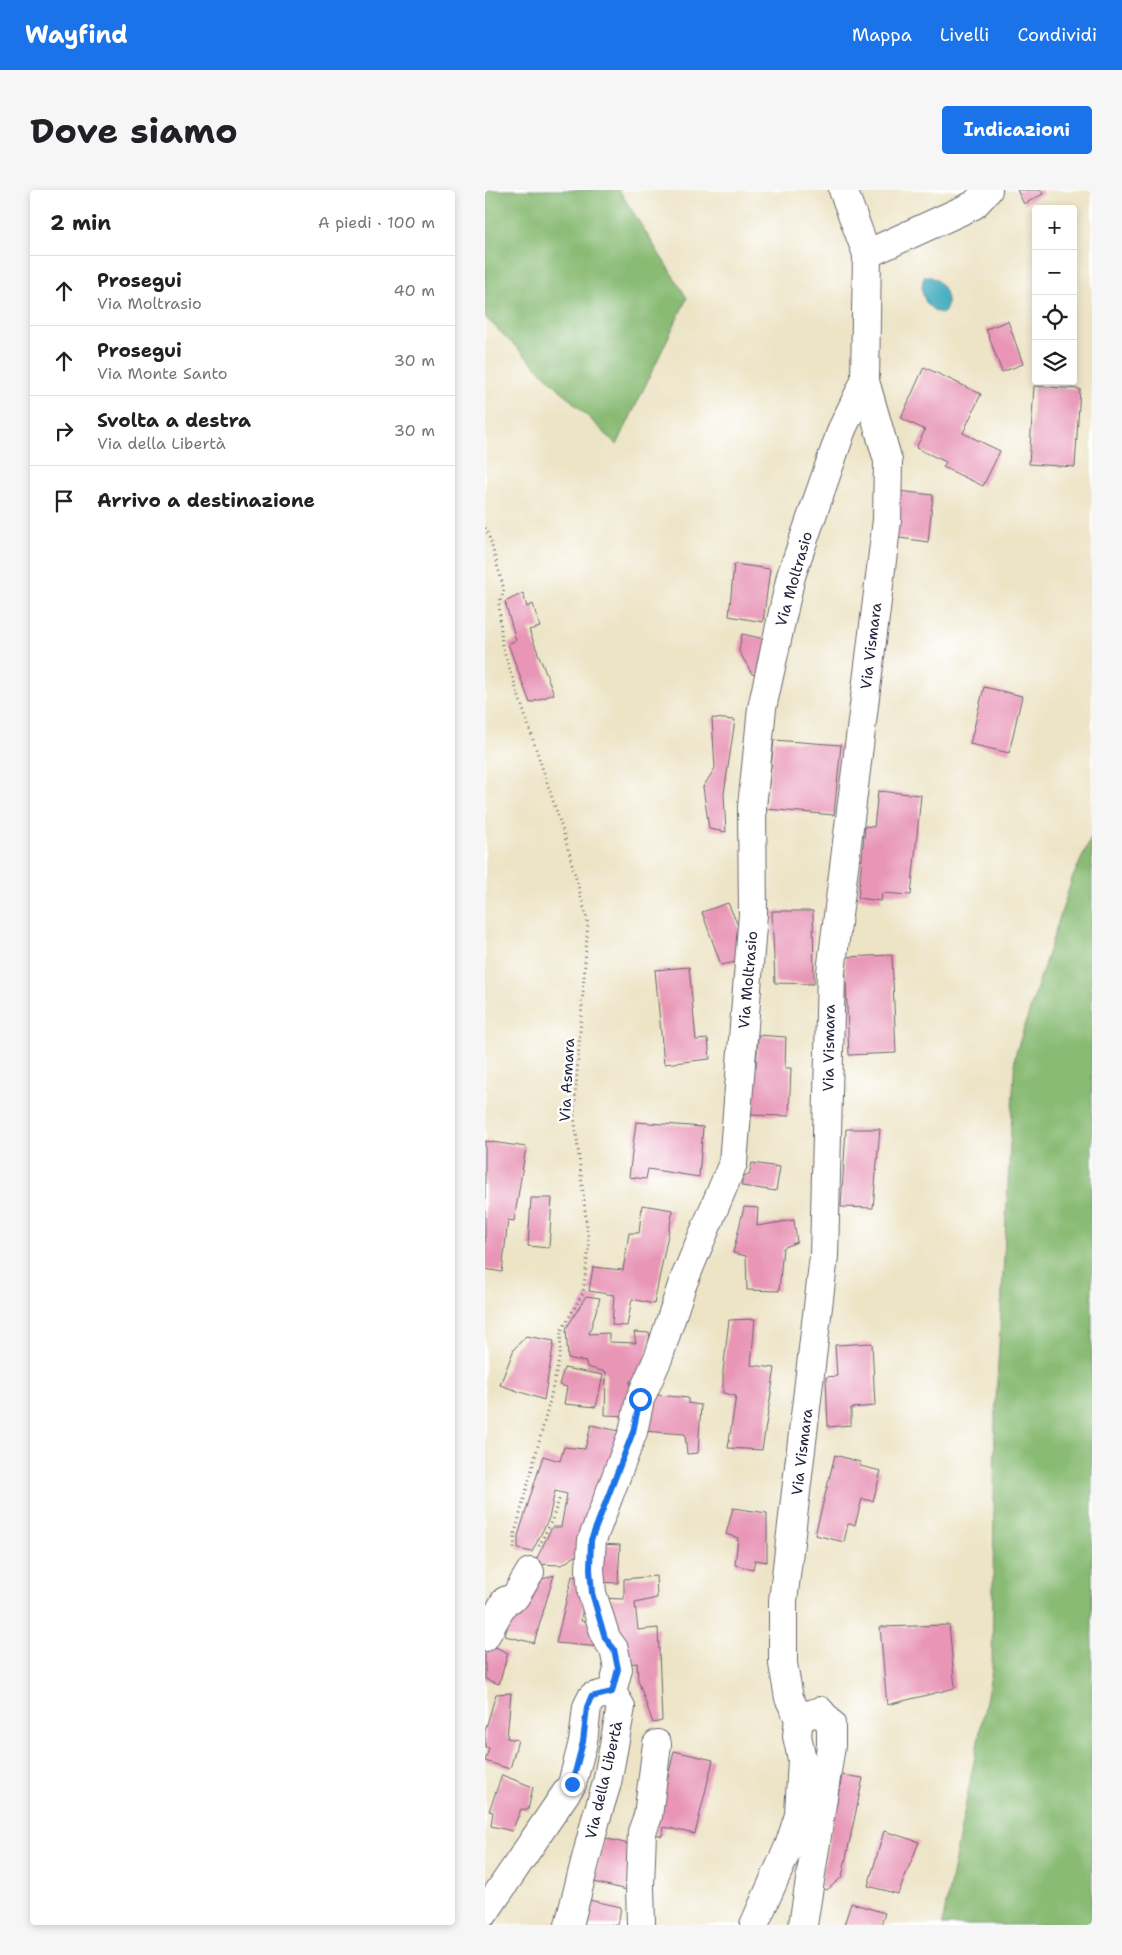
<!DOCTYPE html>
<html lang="it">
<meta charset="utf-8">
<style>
:root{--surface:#fff;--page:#f6f6f6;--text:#202124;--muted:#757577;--line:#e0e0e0;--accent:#1a73e8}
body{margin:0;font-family:"Shantell Sans",sans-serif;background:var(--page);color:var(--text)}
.controls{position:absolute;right:15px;top:15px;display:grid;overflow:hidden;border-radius:5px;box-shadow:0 2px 8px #0003}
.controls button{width:45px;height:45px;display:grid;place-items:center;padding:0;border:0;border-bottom:1px solid var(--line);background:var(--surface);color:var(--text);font:25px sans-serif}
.stop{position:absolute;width:15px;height:15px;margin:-11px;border:4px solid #1a73e8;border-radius:50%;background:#fff}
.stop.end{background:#1a73e8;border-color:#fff;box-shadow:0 1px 5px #0008}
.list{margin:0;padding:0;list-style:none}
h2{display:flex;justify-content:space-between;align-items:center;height:65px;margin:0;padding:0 20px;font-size:21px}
h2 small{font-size:16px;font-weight:400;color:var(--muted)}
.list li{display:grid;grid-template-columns:32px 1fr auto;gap:15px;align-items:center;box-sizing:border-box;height:70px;padding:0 20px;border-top:1px solid var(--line)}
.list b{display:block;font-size:19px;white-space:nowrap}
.list p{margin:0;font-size:16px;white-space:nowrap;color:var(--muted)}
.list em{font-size:16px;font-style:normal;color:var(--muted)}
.icon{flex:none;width:28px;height:28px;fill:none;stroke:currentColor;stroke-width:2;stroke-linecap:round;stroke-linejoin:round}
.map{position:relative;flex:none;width:607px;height:1735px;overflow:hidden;border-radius:5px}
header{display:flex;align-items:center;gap:30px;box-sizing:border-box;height:70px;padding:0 25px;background:var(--accent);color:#fff}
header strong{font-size:24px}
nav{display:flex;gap:28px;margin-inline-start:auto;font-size:18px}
.intro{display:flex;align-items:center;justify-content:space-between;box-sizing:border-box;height:120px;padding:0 30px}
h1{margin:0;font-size:35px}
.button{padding:12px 22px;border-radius:5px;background:var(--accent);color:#fff;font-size:18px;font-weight:700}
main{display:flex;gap:30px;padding:0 30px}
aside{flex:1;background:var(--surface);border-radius:5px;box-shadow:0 2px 8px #0003}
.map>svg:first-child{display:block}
.forest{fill:#89bb74;stroke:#566e58}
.water{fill:#3eaabd;stroke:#30667c}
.building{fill:#e895b6}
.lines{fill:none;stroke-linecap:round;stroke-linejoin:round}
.minor-casing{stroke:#69666c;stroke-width:30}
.path{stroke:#69666c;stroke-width:3;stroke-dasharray:1 4;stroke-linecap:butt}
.minor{stroke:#fff;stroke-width:28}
.route{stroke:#1a73e8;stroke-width:6}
.labels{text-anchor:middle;stroke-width:5;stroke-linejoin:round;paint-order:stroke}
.street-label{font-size:15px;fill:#22223b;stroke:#fff}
</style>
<header>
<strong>Wayfind</strong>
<nav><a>Mappa</a><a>Livelli</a><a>Condividi</a></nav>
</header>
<div class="intro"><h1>Dove siamo</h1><a class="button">Indicazioni</a></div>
<main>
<aside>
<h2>2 min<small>A piedi · 100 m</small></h2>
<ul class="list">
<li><svg class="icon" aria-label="ahead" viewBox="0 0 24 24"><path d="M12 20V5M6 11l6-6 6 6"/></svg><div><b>Prosegui</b><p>Via Moltrasio</p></div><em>40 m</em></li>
<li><svg class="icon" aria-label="ahead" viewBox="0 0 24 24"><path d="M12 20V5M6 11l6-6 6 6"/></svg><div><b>Prosegui</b><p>Via Monte Santo</p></div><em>30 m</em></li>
<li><svg class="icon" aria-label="right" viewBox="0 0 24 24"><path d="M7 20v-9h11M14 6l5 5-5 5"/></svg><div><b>Svolta a destra</b><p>Via della Libertà</p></div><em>30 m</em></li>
<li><svg class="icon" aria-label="arrive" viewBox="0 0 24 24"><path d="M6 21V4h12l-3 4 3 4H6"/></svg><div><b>Arrivo a destinazione</b></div></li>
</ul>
</aside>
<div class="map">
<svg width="607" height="1735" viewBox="0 0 607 1735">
<rect width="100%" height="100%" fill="#fff"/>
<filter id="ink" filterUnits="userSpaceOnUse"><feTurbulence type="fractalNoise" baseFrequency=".02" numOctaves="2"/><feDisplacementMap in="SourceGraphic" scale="10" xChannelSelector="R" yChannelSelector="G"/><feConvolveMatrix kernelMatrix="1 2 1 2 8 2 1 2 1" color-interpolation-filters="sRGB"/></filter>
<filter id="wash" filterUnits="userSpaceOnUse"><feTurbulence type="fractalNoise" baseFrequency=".0096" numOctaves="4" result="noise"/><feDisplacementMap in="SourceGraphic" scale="20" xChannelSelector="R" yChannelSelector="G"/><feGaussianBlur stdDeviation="1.12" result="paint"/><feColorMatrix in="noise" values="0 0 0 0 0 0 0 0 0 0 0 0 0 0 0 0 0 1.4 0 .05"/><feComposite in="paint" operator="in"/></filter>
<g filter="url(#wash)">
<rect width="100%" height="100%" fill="#ede4c6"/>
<g class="forest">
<polygon points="0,0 134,0 202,108 132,255 0,127"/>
<polygon points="607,646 607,1735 457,1735 507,1480 510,1228 530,866 587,689"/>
</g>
<path class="water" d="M440,86C456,86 468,109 459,123C441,123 432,100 440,86Z"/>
<g id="blocks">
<g class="building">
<polygon points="532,0 556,0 558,4 539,14"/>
<polygon points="523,131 538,174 517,182 501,139"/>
<polygon points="439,177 496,204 478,243 515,261 498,296 458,277 461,272 431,258 440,240 416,228"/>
<polygon points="549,196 595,199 590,277 544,274"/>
<polygon points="414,301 448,305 443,352 408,347"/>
<polygon points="249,374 285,379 278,432 244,426"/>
<polygon points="38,403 42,417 48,414 55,437 44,440 69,504 45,513 23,454 31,450 20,412"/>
<polygon points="257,444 284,450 278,486 267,484 254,461"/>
<polygon points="499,497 537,506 524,563 485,554"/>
<polygon points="227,528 250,530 239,604 241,642 224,639 218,597 230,578"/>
<polygon points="289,550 356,555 349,625 281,619"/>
<polygon points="393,601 436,605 426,705 397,703 396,711 373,708 380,636 389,637"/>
<polygon points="243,713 256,742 261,770 236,775 217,722"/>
<polygon points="287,721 328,721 329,794 290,793"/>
<polygon points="407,765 411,863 364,865 360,767"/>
<polygon points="204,777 211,850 223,849 225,869 179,874 170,780"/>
<polygon points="273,845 301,847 300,878 306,878 304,926 265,925 267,877 271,877"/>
<polygon points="151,932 218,937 214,987 163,979 161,989 144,987"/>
<polygon points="361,939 395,939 388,1018 356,1017"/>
<polygon points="0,951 41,957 29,1031 23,1030 17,1082 0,1079"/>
<polygon points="267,973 295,977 291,1001 257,996 257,986 264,985"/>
<polygon points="46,1008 67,1008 64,1058 43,1056"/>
<polygon points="157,1015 188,1020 169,1114 147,1109 142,1136 127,1135 129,1105 104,1101 108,1077 138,1080 144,1043 154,1043"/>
<polygon points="259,1017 273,1018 272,1036 309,1030 312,1052 298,1058 294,1101 262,1100 261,1066 248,1063"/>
<polygon points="101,1106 115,1108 104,1144 124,1143 124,1152 151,1153 149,1142 165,1143 158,1192 145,1191 143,1226 120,1225 121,1182 102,1177 101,1172 83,1168 81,1139"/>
<polygon points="270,1129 266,1175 290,1178 277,1260 243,1258 251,1206 238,1203 238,1181 244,1130"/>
<polygon points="41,1146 69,1151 59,1210 15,1195 29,1159"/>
<polygon points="387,1153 390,1216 366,1218 366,1235 343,1237 341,1187 352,1186 350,1155"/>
<polygon points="79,1178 118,1185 111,1217 79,1214 82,1197 74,1195"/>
<polygon points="163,1204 203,1208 203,1213 216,1215 213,1263 202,1264 200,1244 158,1241"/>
<polygon points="106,1235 139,1242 126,1283 118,1280 95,1363 77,1375 49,1374 67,1337 76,1337 82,1304 70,1301 64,1328 47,1362 33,1359 33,1346 58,1266 75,1271 79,1257 100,1259"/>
<polygon points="350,1265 375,1272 375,1276 396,1281 388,1311 377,1309 370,1335 363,1334 359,1352 330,1345"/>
<polygon points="248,1318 282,1323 282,1372 270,1370 268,1379 250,1375 253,1348 241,1344"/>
<polygon points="113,1354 135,1355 133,1393 111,1392"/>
<polygon points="69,1385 49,1453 20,1446 27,1418 42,1395"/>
<polygon points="87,1386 101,1390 96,1431 108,1432 116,1457 71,1453"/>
<polygon points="171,1386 172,1408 150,1413 153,1440 173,1438 177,1531 168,1533 153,1490 152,1473 141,1474 136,1445 125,1446 113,1408 139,1409 139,1389"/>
<polygon points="464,1435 470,1498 402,1515 395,1437"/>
<polygon points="6,1455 23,1463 14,1494 0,1489 0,1457"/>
<polygon points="26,1503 22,1548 33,1550 25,1579 0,1571 4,1558 0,1557 0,1541 11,1504"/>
<polygon points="189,1561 228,1570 210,1644 179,1637 177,1646 170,1644"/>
<polygon points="17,1585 48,1597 43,1620 36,1619 27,1641 6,1636 8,1622 4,1621"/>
<polygon points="357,1585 378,1588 357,1687 342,1700 335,1696"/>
<polygon points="399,1641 434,1652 413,1704 383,1696"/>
<polygon points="119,1648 152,1656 142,1700 109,1692"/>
<polygon points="104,1710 136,1717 133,1735 99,1735"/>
<polygon points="366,1713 400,1723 396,1735 359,1735"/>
</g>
</g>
</g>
<g filter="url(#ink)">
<use href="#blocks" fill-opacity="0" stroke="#69666c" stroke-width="1"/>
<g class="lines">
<defs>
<g id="minor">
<polyline points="382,64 489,15 503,0"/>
<polyline points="0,1447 20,1411 30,1407 45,1382"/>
<polyline points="127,1502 133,1479 129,1459 121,1448 107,1403 105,1379 107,1350 148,1242 155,1209 174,1166 197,1095 248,973 268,724 267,617 277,518 306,386 357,239 380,191"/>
<polyline points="314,1528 304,1508 298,1474 298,1411 339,1066 346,782 402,330 403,271 380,191 382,64 358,0"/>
<polyline points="0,1722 87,1594 98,1552 102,1517 107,1507 127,1502 136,1517 122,1593 111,1629 84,1735"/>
<polyline points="156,1735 155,1696 157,1642 163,1626 172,1554"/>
<polyline points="269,1735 304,1656 314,1625 317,1569 312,1546 314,1528 335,1521 346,1534 346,1556 318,1735"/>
</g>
</defs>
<use href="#minor" class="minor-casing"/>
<g class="path">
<polyline points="0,338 5,349 19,400 14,414 17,455 79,644 103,733 89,924 104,1055 98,1103 76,1141 75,1165 64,1214 30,1343 29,1359"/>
<polyline points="54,1356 67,1330 75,1307"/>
</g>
<use href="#minor" class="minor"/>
</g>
</g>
<g class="lines" filter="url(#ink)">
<polyline class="route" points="87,1594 98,1552 102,1517 106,1507 127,1502 133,1479 129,1459 120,1448 107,1403 105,1379 106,1350 148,1242 155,1209"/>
</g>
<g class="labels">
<g class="street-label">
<text transform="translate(309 389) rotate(-74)" y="5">Via Moltrasio</text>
<text transform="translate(386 456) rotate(-83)" y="5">Via Vismara</text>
<text transform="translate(263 790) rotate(-85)" y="5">Via Moltrasio</text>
<text transform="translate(344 858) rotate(-89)" y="5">Via Vismara</text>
<text transform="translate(82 890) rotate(-87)" y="5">Via Asmara</text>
<text transform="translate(317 1262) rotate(-83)" y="5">Via Vismara</text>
<text transform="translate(119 1590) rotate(-77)" y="5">Via della Libertà</text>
</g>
</g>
</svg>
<div class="controls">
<button>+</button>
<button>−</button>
<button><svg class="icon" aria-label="locate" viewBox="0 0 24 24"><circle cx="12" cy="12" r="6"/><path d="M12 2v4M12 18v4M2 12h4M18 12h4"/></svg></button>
<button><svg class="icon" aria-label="layers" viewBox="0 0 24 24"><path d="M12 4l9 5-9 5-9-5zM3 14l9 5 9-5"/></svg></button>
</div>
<div class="stop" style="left:155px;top:1209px"></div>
<div class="stop end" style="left:87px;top:1594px"></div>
</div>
</main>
